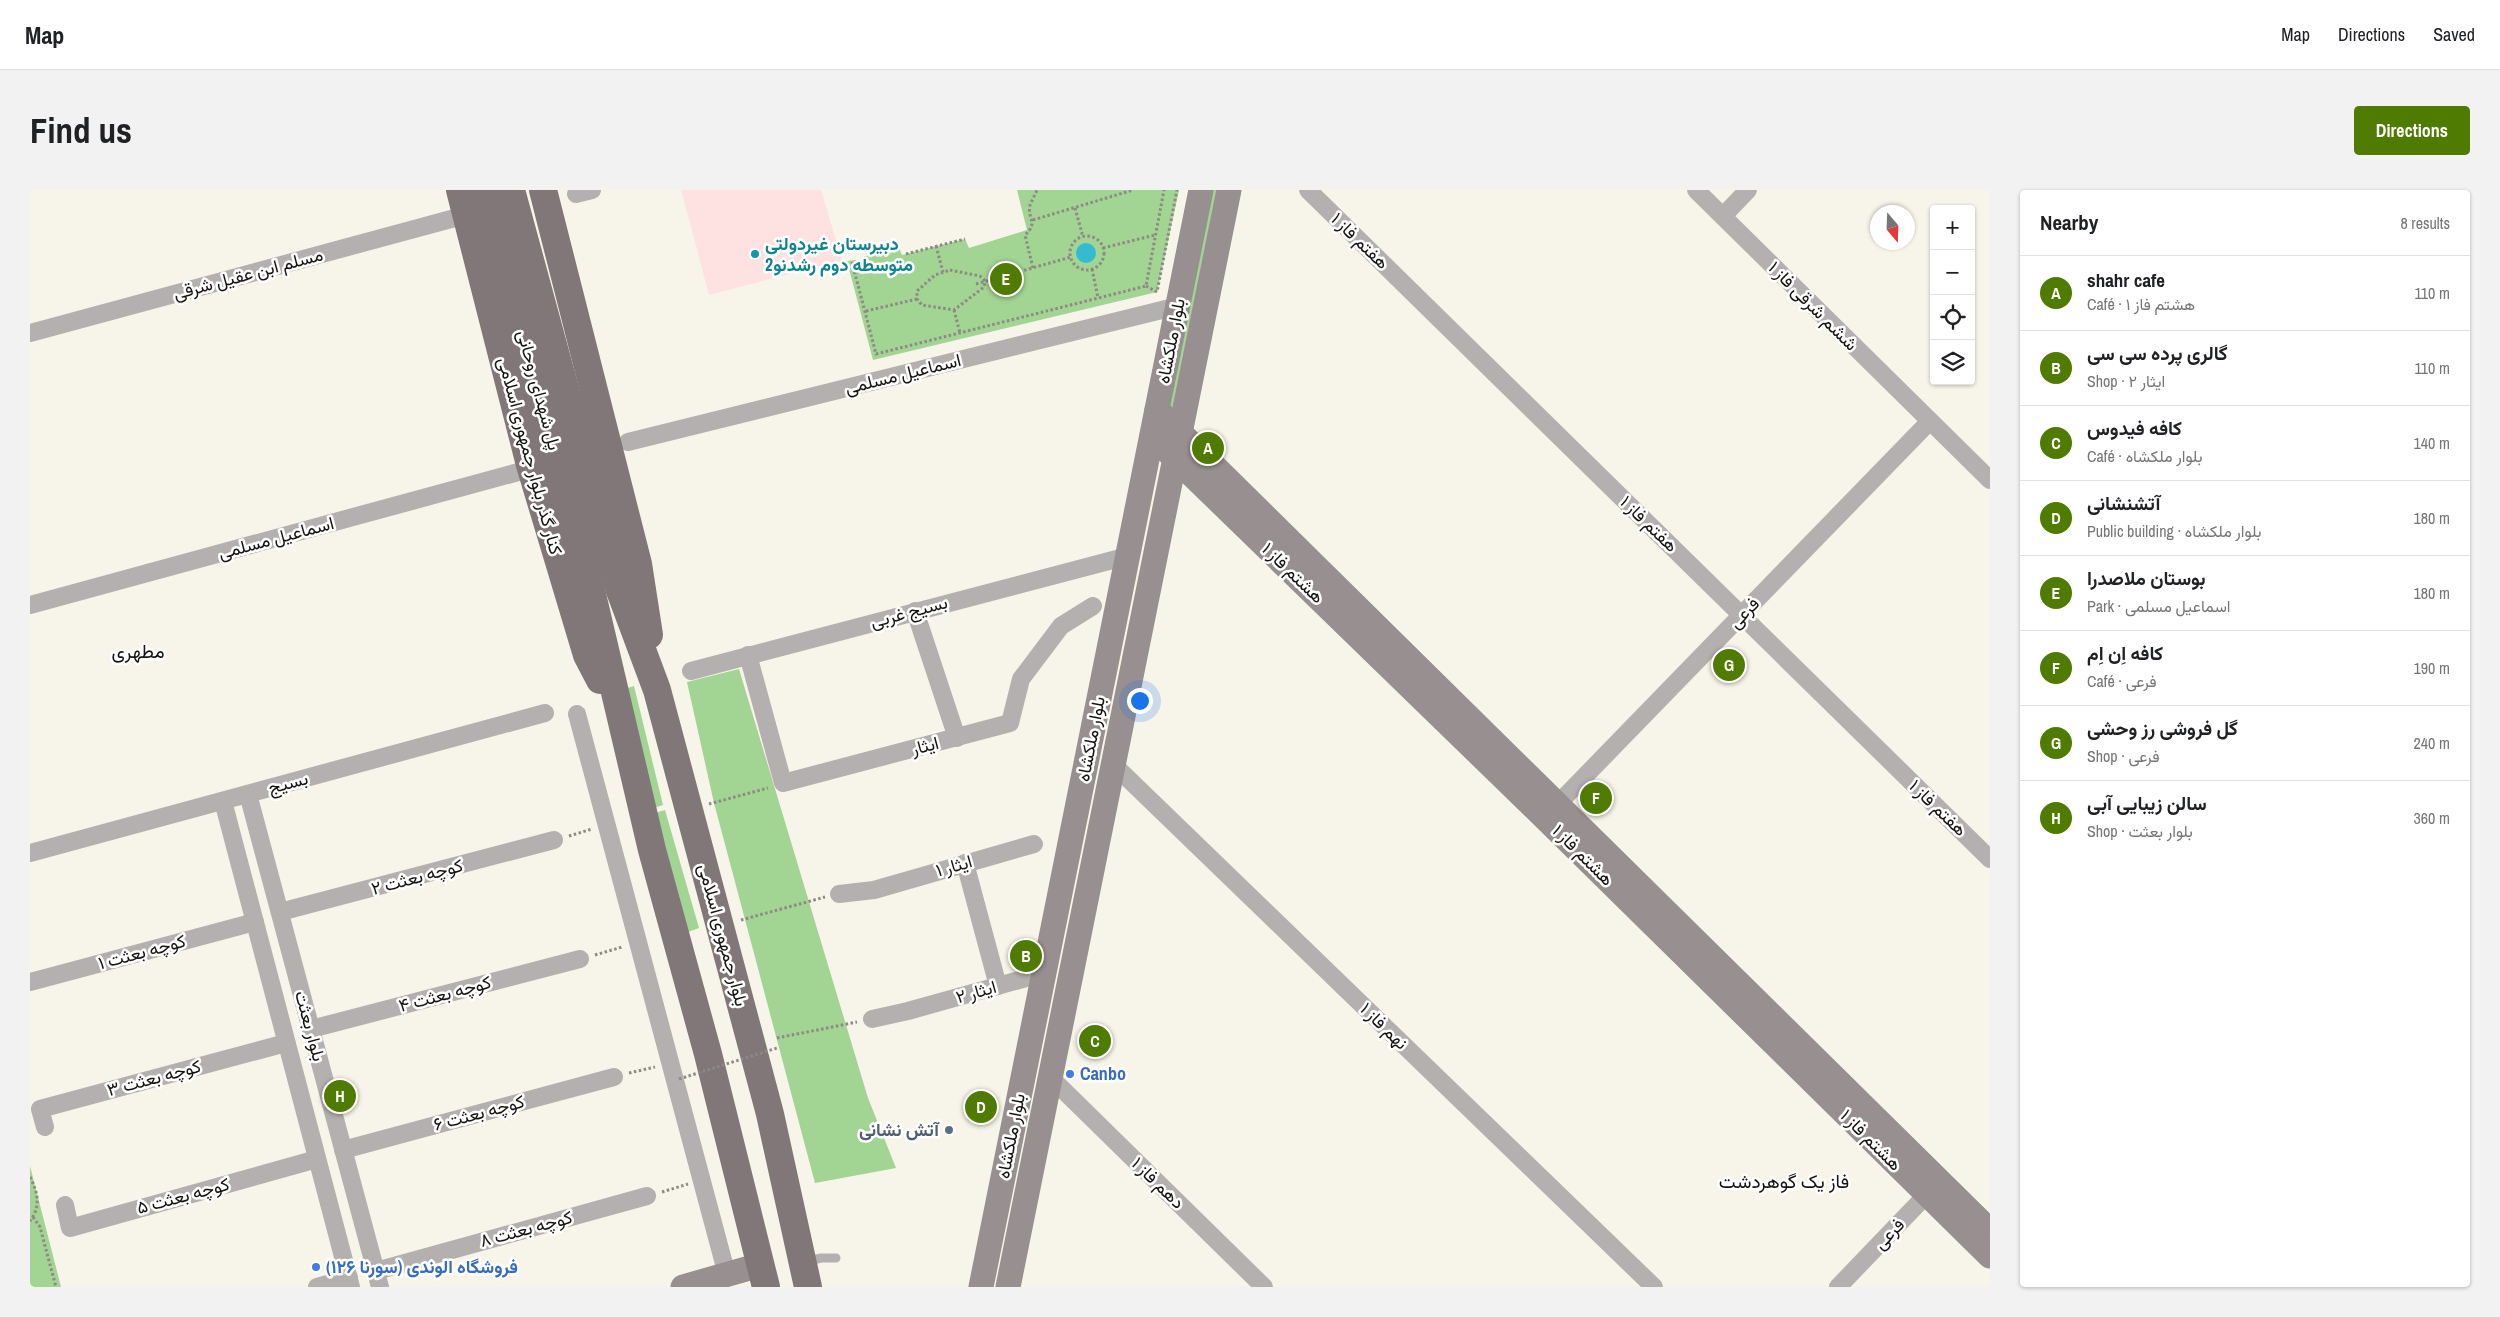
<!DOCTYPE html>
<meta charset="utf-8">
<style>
:root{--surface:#fff;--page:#f2f2f2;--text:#202124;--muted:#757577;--line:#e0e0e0;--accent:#4e7b00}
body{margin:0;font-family:"Archivo Narrow",Vazirmatn,sans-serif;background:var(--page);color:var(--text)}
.controls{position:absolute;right:15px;top:15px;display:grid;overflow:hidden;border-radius:5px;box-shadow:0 1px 4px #0004}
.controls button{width:45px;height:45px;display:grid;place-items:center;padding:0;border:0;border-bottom:1px solid var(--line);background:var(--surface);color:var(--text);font:25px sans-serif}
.compass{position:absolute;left:1840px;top:15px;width:45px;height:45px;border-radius:50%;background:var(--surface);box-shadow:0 1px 4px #0004;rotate:161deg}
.you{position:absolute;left:1109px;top:510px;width:18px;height:18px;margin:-12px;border:4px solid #fff;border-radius:50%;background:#1a73e8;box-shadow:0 0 0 8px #1a73e833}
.badge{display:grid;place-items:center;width:32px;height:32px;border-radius:50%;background:var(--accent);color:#fff;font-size:16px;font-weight:700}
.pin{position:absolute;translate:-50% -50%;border:2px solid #fff;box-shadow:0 1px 5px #0006}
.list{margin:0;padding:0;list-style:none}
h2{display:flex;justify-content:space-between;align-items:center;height:65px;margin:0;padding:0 20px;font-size:21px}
h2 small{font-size:16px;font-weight:400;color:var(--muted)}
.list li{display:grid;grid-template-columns:32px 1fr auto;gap:15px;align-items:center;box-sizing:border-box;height:75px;padding:0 20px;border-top:1px solid var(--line)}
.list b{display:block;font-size:19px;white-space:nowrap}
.list p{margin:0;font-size:16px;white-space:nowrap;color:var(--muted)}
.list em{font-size:16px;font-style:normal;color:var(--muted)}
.icon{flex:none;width:28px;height:28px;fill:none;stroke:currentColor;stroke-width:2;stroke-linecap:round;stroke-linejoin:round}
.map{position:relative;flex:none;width:1960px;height:1097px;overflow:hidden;border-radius:5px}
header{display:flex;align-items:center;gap:30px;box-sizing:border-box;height:70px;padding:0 25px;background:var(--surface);border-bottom:1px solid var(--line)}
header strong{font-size:24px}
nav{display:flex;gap:28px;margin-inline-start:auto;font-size:18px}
.intro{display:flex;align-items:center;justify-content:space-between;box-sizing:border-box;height:120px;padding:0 30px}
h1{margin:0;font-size:35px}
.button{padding:12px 22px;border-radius:5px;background:var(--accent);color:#fff;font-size:18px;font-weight:700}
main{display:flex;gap:30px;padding:0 30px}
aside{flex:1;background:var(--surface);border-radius:5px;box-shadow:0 1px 4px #0004}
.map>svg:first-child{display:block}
.education{fill:#fee2e1}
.green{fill:#a2d493}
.water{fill:#33bcd0}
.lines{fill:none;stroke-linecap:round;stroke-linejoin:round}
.path{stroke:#8c8a82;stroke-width:3;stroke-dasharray:2.5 2.5;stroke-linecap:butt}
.lane{stroke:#b5b0b0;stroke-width:9}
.street{stroke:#b5b0b0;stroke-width:18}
.secondary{stroke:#978f90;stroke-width:25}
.primary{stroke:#817778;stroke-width:28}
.path-bridge{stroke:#8c8a82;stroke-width:3;stroke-dasharray:2.5 2.5;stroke-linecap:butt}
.culture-dot{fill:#0f9aa8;stroke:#fff;stroke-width:2}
.shop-dot{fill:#3f7fe0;stroke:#fff;stroke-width:2}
.service-dot{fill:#5c6f8a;stroke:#fff;stroke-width:2}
.labels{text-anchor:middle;stroke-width:5;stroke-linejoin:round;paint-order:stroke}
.street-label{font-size:18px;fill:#14130f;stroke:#fff}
.culture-label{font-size:18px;font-weight:bold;fill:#0d838f;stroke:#fff;text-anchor:start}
.shop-label{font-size:18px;font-weight:bold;fill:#366cbe;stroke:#fff;text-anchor:start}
.service-label{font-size:18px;font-weight:bold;fill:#4e5e75;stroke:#fff;text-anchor:end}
.neighbourhood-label{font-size:19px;fill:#14130f;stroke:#fff}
</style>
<header>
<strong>Map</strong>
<nav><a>Map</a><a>Directions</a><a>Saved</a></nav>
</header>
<div class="intro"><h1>Find us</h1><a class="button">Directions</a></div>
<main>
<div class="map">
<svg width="1960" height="1097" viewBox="0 0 1960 1097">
<rect width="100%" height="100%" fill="#f7f4e9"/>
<polygon class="education" points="651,0 791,0 812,70 679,105"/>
<g class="green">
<polygon points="987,0 1149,0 1127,102 843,170 817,71 826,70 828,76 834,74 832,67 869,58 872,65 935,49 939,58 997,40"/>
<polygon points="1176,0 1191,0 1146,225 1136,218"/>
<polygon points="709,479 838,908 866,978 785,993 684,613 657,492"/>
<polygon points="604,496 633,615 624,618 594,499"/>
<polygon points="635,620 669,738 658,742 625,623"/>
<polygon points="0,976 31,1097 0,1097"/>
</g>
<circle class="water" cx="1056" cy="63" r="10"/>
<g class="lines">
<g class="path">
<polyline points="1045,18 1053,47"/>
<polyline points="1003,30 1103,0"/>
<circle cx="1057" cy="63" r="17"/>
<polyline points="906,56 913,82"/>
<polyline points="1073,58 1125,45"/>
<polyline points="876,64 935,49"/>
<polyline points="822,72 846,164 1116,96 1134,0"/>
<path d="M1003,78L995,45C1009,32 997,29 1000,15C1002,10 1005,5 1007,0"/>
<polyline points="1062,79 1068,108"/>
<polygon points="920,80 950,86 955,91 954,97 924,120 892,115 887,109 887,101 905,85"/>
<polyline points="946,94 1041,67"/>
<polyline points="1116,96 1127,102 1147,0"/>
<polyline points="924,120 930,143"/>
<polyline points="836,121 887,109"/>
<polyline points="679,614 738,598"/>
<polyline points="539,646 562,639"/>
<polyline points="711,730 795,707"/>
<polyline points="565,765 592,757"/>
<polyline points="747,848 827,832"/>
<polyline points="599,883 625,877"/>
<path d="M0,987C8,1003 11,1016 0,1031"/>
<polyline points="632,1002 658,994"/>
<polyline points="3,1027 10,1037 26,1097"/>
</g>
<polyline class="lane" points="774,1072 791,1068 806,1068"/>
<g class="street">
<polyline points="1278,0 1960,669"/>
<polyline points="1666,0 1960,290"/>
<polyline points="546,4 562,0"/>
<polyline points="1693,26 1718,0"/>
<polyline points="0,143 436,25"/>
<polyline points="598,252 1148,116"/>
<polyline points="0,415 492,281"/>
<polyline points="885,421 927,548"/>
<polyline points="718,465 753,593 980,533 991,489 1031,436 1063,416"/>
<polyline points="661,481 1098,366"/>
<polyline points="547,524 697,1085"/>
<polyline points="1084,575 1624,1097"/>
<polyline points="218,604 350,1097"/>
<polyline points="193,611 321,1097"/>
<polyline points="1520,622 1900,231"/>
<polyline points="0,663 515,523"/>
<polyline points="935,673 968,796"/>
<polyline points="809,704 844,700 1004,654"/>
<polyline points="250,722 524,650"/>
<polyline points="0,792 225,732"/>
<polyline points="842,829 878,821 1014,783"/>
<polyline points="281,839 550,769"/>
<polyline points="1021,888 1234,1097"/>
<polyline points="15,937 10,919 256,853"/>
<polyline points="313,960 584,887"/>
<polyline points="35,1015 40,1038 287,969"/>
<polyline points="346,1081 617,1006"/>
<polyline points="287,1097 319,1088"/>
<polyline points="1808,1097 1904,997"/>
</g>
<g class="secondary">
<polyline points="1127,220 1960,1041"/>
<polyline points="1122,246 1515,628 1960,1066"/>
<polyline points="653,1097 730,1075"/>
<polyline points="951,1097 1171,0"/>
<polyline points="978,1097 1199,0"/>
</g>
<g class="primary">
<polyline points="430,0 500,275 557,465 570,490"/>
<polyline points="454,0 561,400 622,660 678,864 736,1097"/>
<polyline points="481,0 589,398 627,500 740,924 778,1097"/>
<polyline points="513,0 608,374 619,445"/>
</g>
<polyline class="path-bridge" points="649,889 747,858"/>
</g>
<circle class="culture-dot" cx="725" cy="64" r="5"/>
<g class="shop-dot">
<circle cx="1040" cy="884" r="5"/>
<circle cx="286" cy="1077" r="5"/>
</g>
<circle class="service-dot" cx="919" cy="940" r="5"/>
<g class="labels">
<g class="street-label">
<text transform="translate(1330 51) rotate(44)" y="6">هفتم فاز ۱</text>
<text transform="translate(218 84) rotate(-15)" y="6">مسلم ابن عقیل شرقی</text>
<text transform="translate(1783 116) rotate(45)" y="6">ششم شرقی فاز ۱</text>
<text transform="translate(1141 151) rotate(-79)" y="6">بلوار ملکشاه</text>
<text transform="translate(873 184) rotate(-14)" y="6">اسماعیل مسلمی</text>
<text transform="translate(509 200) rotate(75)" y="6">پل شهدای روحانی</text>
<text transform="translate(500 266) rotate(75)" y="6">کنار گذر بلوار جمهوری اسلامی</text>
<text transform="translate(1619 334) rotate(44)" y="6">هفتم فاز ۱</text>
<text transform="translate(246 348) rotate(-15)" y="6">اسماعیل مسلمی</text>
<text transform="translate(1263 383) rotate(44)" y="6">هشتم فاز ۱</text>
<text transform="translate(879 422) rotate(-15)" y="6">بسیج غربی</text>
<text transform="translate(1714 423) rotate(-46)" y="6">فرعی</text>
<text transform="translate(1061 549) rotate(-79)" y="6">بلوار ملکشاه</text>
<text transform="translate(895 556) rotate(-15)" y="6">ایثار</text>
<text transform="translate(258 593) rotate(-15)" y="6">بسیج</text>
<text transform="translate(1908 618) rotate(44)" y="6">هفتم فاز ۱</text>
<text transform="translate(1553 665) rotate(45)" y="6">هشتم فاز ۱</text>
<text transform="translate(924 676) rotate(-16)" y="6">ایثار ۱</text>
<text transform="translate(387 687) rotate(-15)" y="6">کوچه بعثت ۲</text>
<text transform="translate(693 745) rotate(75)" y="6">بلوار جمهوری اسلامی</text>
<text transform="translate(112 762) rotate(-15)" y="6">کوچه بعثت ۱</text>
<text transform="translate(946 802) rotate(-16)" y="6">ایثار ۲</text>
<text transform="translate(415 804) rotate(-15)" y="6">کوچه بعثت ۴</text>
<text transform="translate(280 836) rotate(75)" y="6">بلوار بعثت</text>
<text transform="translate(1354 836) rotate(44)" y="6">نهم فاز ۱</text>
<text transform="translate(124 888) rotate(-15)" y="6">کوچه بعثت ۳</text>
<text transform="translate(449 923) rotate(-15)" y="6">کوچه بعثت ۶</text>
<text transform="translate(981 946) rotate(-79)" y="6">بلوار ملکشاه</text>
<text transform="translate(1841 950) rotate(45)" y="6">هشتم فاز ۱</text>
<text transform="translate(1128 993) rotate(44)" y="6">دهم فاز ۱</text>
<text transform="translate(153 1006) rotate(-15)" y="6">کوچه بعثت ۵</text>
<text transform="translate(496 1039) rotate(-15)" y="6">کوچه بعثت ۸</text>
<text transform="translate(1859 1044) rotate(-46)" y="6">فرعی</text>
</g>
<g class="culture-label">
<text x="735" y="60">دبیرستان غیردولتی<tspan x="735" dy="21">متوسطه دوم رشدنو2</tspan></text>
</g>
<g class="shop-label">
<text x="1050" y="890">Canbo</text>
<text x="296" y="1083">فروشگاه الوندی (سورنا ۱۲۶)</text>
</g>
<g class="service-label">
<text x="909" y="946">آتش نشانی</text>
</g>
<g class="neighbourhood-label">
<text x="108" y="468">مطهری</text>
<text x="1754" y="998">فاز یک گوهردشت</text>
</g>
</g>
</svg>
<div class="controls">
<button>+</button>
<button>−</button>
<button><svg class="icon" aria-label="locate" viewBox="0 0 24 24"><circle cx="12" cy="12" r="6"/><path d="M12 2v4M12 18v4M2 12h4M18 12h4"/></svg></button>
<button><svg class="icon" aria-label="layers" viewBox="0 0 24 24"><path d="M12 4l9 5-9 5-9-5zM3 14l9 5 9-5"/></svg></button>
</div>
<svg class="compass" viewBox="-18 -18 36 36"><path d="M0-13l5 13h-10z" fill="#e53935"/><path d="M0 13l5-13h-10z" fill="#757577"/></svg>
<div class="you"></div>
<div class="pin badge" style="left:1178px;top:258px">A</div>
<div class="pin badge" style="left:996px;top:766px">B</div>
<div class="pin badge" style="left:1065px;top:851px">C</div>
<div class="pin badge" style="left:951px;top:917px">D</div>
<div class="pin badge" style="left:976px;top:89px">E</div>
<div class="pin badge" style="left:1566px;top:608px">F</div>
<div class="pin badge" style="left:1699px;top:475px">G</div>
<div class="pin badge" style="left:310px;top:906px">H</div>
</div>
<aside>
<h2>Nearby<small>8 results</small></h2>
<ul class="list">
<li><span class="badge">A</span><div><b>shahr cafe</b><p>Café · هشتم فاز ۱</p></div><em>110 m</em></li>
<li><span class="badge">B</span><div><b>گالری پرده سی سی</b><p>Shop · ایثار ۲</p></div><em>110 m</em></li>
<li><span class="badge">C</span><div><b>كافه فيدوس</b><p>Café · بلوار ملکشاه</p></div><em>140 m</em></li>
<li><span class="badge">D</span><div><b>آتشنشانی</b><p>Public building · بلوار ملکشاه</p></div><em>180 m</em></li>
<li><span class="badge">E</span><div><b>بوستان ملاصدرا</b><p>Park · اسماعیل مسلمی</p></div><em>180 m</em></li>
<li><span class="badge">F</span><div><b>کافه اِن اِم</b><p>Café · فرعی</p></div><em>190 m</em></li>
<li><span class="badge">G</span><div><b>گل فروشی رز وحشی</b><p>Shop · فرعی</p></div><em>240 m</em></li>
<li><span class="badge">H</span><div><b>سالن زیبایی آبی</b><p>Shop · بلوار بعثت</p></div><em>360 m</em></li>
</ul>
</aside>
</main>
